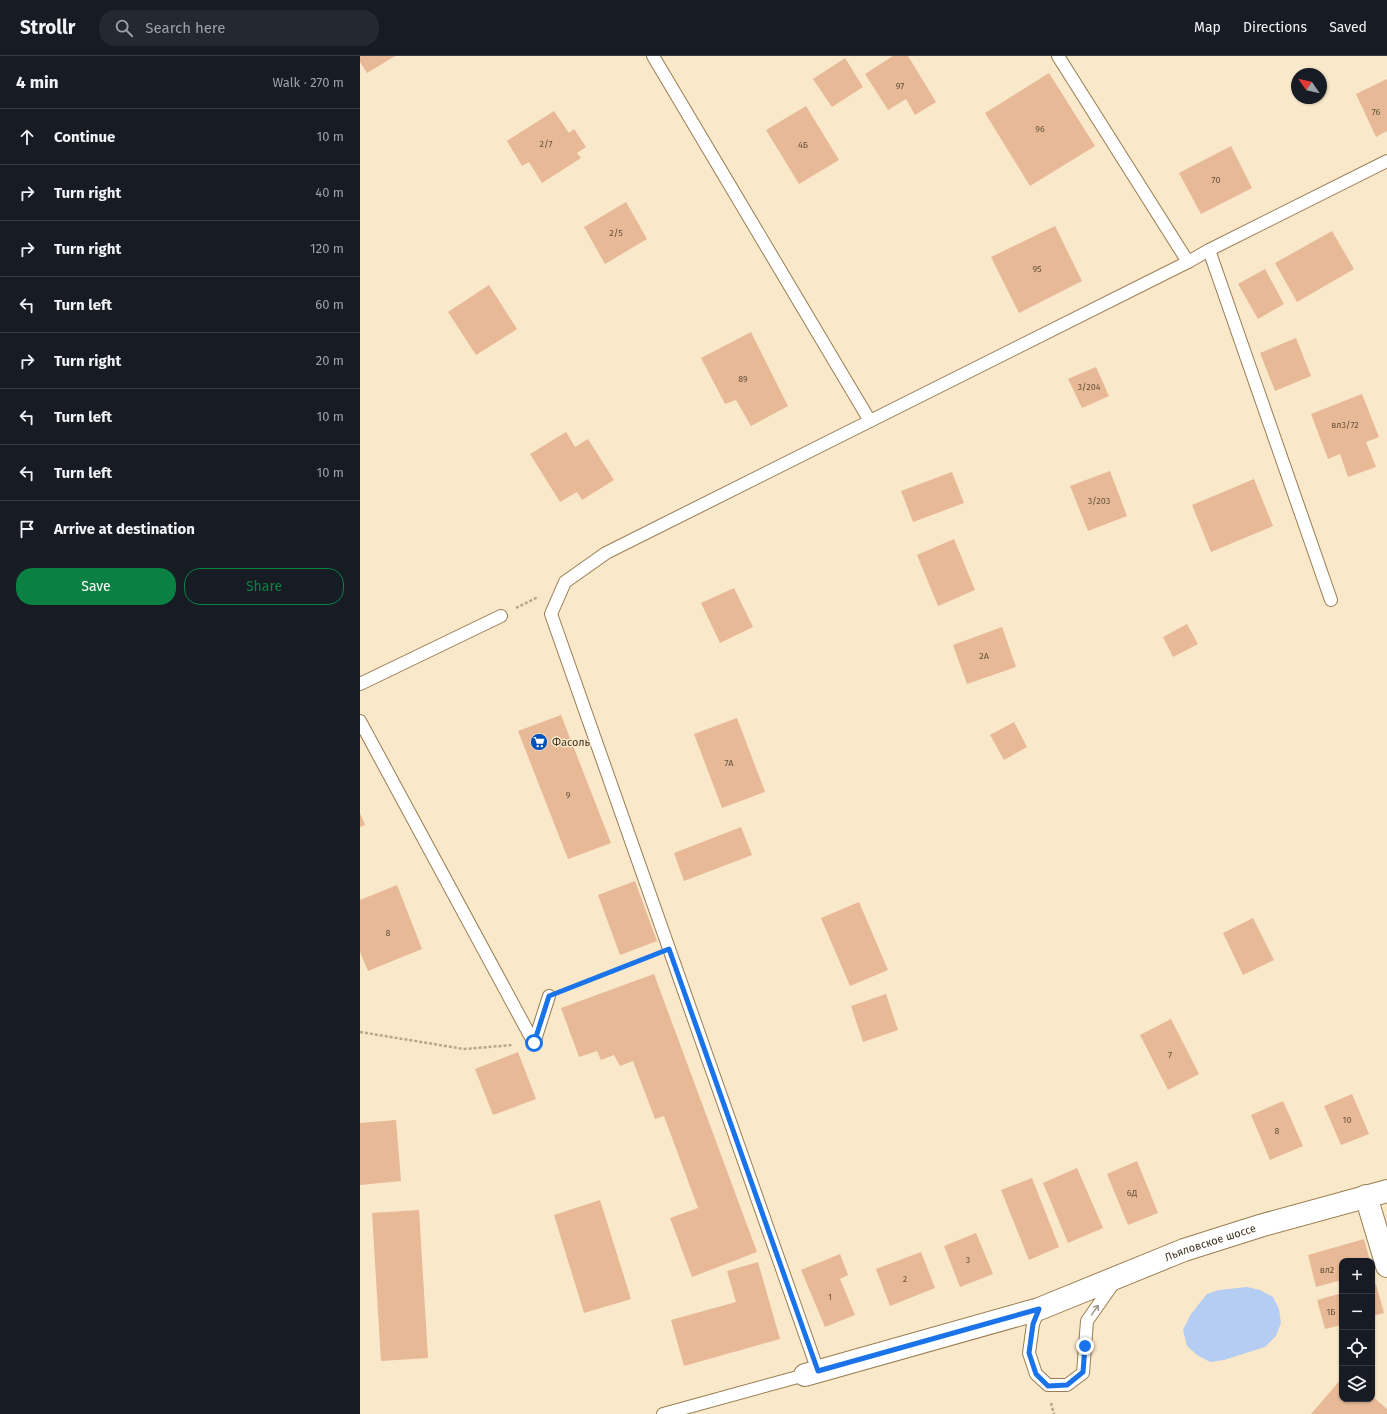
<!DOCTYPE html>
<meta charset="utf-8">
<style>
:root{--surface:#171b24;--page:#242831;--text:#f1f3f6;--muted:#9ea1a6;--line:#363941;--accent:#0b8043}
body{margin:0;font-family:"Fira Sans",sans-serif;background:var(--page);color:var(--text)}
.controls{position:absolute;right:12px;bottom:12px;display:grid;overflow:hidden;border-radius:8px;box-shadow:0 1px 3px #0004}
.controls button{width:36px;height:36px;display:grid;place-items:center;padding:0;border:0;border-bottom:1px solid var(--line);background:var(--surface);color:var(--text);font:20px sans-serif}
.compass{position:absolute;left:931px;top:12px;width:36px;height:36px;border-radius:50%;background:var(--surface);box-shadow:0 1px 3px #0004;rotate:304deg}
.stop{position:absolute;width:12px;height:12px;margin:-9px;border:3px solid #1a73e8;border-radius:50%;background:#fff}
.stop.end{background:#1a73e8;border-color:#fff;box-shadow:0 1px 4px #0008}
.list{margin:0;padding:0;list-style:none}
h2{display:flex;justify-content:space-between;align-items:center;height:52px;margin:0;padding:0 16px;font-size:17px}
h2 small{font-size:13px;font-weight:400;color:var(--muted)}
.list li{display:grid;grid-template-columns:26px 1fr auto;gap:12px;align-items:center;box-sizing:border-box;height:56px;padding:0 16px;border-top:1px solid var(--line)}
.list b{display:block;font-size:15px;white-space:nowrap}
.list em{font-size:13px;font-style:normal;color:var(--muted)}
.actions{display:flex;gap:8px;padding:12px 16px}
.actions a{flex:1;padding:9px 0;border:1px solid var(--accent);border-radius:16px;text-align:center;font-size:14px;color:var(--accent)}
.actions .main{background:var(--accent);color:#fff}
.icon{flex:none;width:22px;height:22px;fill:none;stroke:currentColor;stroke-width:2;stroke-linecap:round;stroke-linejoin:round}
.map{position:relative;flex:none;width:1027px;height:1358px;overflow:hidden}
header{display:flex;align-items:center;gap:24px;box-sizing:border-box;height:56px;padding:0 20px;background:var(--surface);border-bottom:1px solid var(--line)}
header strong{font-size:19px}
nav{display:flex;gap:22px;margin-inline-start:auto;font-size:14px}
.search{width:280px;height:36px;background:var(--page);display:flex;align-items:center;gap:10px;box-sizing:border-box;padding:0 14px;border-radius:16px;color:var(--muted);font-size:15px}
main{display:flex}
aside{flex:1;background:var(--surface)}
.map>svg:first-child{display:block}
.water{fill:#b5cdf2}
.building{fill:#e7b996}
.lines{fill:none;stroke-linecap:round;stroke-linejoin:round}
.service-casing{stroke:#997d50;stroke-width:14}
.minor-casing{stroke:#997d50;stroke-width:24}
.path{stroke:#b7a78e;stroke-width:2.5;stroke-dasharray:3 2;stroke-linecap:butt}
.service{stroke:#fff;stroke-width:12}
.minor{stroke:#fff;stroke-width:22}
.oneway{stroke:#9f998f}
.route{stroke:#1a73e8;stroke-width:5}
.labels{text-anchor:middle;stroke-width:3;stroke-linejoin:round;paint-order:stroke}
.number-label{font-size:9px;fill:#69543d}
.poi-label{font-size:11px;fill:#3f331f;stroke:#fae8cb;text-anchor:start}
.street-label{font-size:11px;fill:#3f331f;stroke:#fae8cb}
</style>
<header>
<strong>Strollr</strong>
<div class="search"><svg class="icon" aria-label="search" viewBox="0 0 24 24"><circle cx="10" cy="10" r="6"/><path d="M15 15l6 6"/></svg>Search here</div>
<nav><a>Map</a><a>Directions</a><a>Saved</a></nav>
</header>
<main>
<aside>
<h2>4 min<small>Walk · 270 m</small></h2>
<ul class="list">
<li><svg class="icon" aria-label="ahead" viewBox="0 0 24 24"><path d="M12 20V5M6 11l6-6 6 6"/></svg><div><b>Continue</b></div><em>10 m</em></li>
<li><svg class="icon" aria-label="right" viewBox="0 0 24 24"><path d="M7 20v-9h11M14 6l5 5-5 5"/></svg><div><b>Turn right</b></div><em>40 m</em></li>
<li><svg class="icon" aria-label="right" viewBox="0 0 24 24"><path d="M7 20v-9h11M14 6l5 5-5 5"/></svg><div><b>Turn right</b></div><em>120 m</em></li>
<li><svg class="icon" aria-label="left" viewBox="0 0 24 24"><path d="M17 20v-9H6M10 6l-5 5 5 5"/></svg><div><b>Turn left</b></div><em>60 m</em></li>
<li><svg class="icon" aria-label="right" viewBox="0 0 24 24"><path d="M7 20v-9h11M14 6l5 5-5 5"/></svg><div><b>Turn right</b></div><em>20 m</em></li>
<li><svg class="icon" aria-label="left" viewBox="0 0 24 24"><path d="M17 20v-9H6M10 6l-5 5 5 5"/></svg><div><b>Turn left</b></div><em>10 m</em></li>
<li><svg class="icon" aria-label="left" viewBox="0 0 24 24"><path d="M17 20v-9H6M10 6l-5 5 5 5"/></svg><div><b>Turn left</b></div><em>10 m</em></li>
<li><svg class="icon" aria-label="arrive" viewBox="0 0 24 24"><path d="M6 21V4h12l-3 4 3 4H6"/></svg><div><b>Arrive at destination</b></div></li>
</ul>
<div class="actions"><a class="main">Save</a><a>Share</a></div>
</aside>
<div class="map">
<svg width="1027" height="1358" viewBox="0 0 1027 1358">
<rect width="100%" height="100%" fill="#fae8cb"/>
<polygon class="water" points="887,1231 900,1234 913,1241 919,1253 921,1267 916,1280 905,1291 864,1304 850,1306 837,1299 827,1290 823,1274 831,1258 847,1238 859,1234"/>
<g class="building">
<polygon points="0,0 35,0 7,17 0,6"/>
<polygon points="533,0 548,0 576,46 555,59 546,43 528,54 505,18"/>
<polygon points="485,2 503,31 472,51 453,23"/>
<polygon points="689,17 735,90 670,130 625,57"/>
<polygon points="1027,23 1027,75 1016,81 996,38"/>
<polygon points="446,50 479,104 439,128 406,74"/>
<polygon points="194,55 209,77 214,73 226,91 217,97 221,102 182,127 169,106 162,110 147,85"/>
<polygon points="871,90 892,132 841,158 819,117"/>
<polygon points="266,146 287,183 245,208 224,171"/>
<polygon points="695,170 722,225 659,257 631,201"/>
<polygon points="972,175 994,213 937,246 915,207"/>
<polygon points="905,213 924,248 898,263 878,228"/>
<polygon points="129,229 157,273 116,299 88,256"/>
<polygon points="391,276 428,350 391,370 376,344 365,348 341,302"/>
<polygon points="936,282 951,320 915,335 900,297"/>
<polygon points="736,311 749,340 722,352 708,323"/>
<polygon points="1002,338 1019,381 1006,386 1016,411 988,421 980,398 968,403 951,358"/>
<polygon points="206,376 215,391 228,383 254,424 222,444 217,436 200,446 170,398"/>
<polygon points="750,415 767,460 728,475 710,430"/>
<polygon points="592,416 604,447 553,466 541,435"/>
<polygon points="894,423 913,470 851,496 832,449"/>
<polygon points="594,483 615,534 578,550 557,499"/>
<polygon points="374,532 393,571 360,587 341,547"/>
<polygon points="827,568 838,588 813,601 803,581"/>
<polygon points="642,571 656,611 607,628 593,589"/>
<polygon points="201,659 251,787 208,803 158,675"/>
<polygon points="377,662 405,736 362,752 334,678"/>
<polygon points="654,666 667,691 644,704 630,679"/>
<polygon points="0,757 5,769 0,771"/>
<polygon points="381,771 392,799 324,825 314,797"/>
<polygon points="275,825 297,885 260,899 238,839"/>
<polygon points="37,829 62,893 8,915 0,896 0,844"/>
<polygon points="499,846 528,914 490,930 461,862"/>
<polygon points="893,862 914,904 883,919 863,877"/>
<polygon points="294,918 397,1196 332,1221 310,1162 338,1152 304,1060 295,1063 273,1005 260,1010 254,999 241,1004 237,995 219,1001 201,952"/>
<polygon points="526,938 538,974 503,986 491,950"/>
<polygon points="811,963 839,1018 808,1034 780,979"/>
<polygon points="158,996 176,1043 133,1059 115,1013"/>
<polygon points="992,1038 1009,1078 981,1089 964,1050"/>
<polygon points="923,1045 943,1090 910,1104 891,1059"/>
<polygon points="36,1064 41,1125 0,1129 0,1067"/>
<polygon points="777,1105 798,1157 768,1169 747,1118"/>
<polygon points="717,1112 743,1172 708,1187 683,1127"/>
<polygon points="672,1122 699,1191 669,1204 641,1134"/>
<polygon points="240,1144 271,1243 224,1257 194,1159"/>
<polygon points="59,1154 68,1302 21,1305 12,1157"/>
<polygon points="616,1177 633,1218 600,1231 584,1190"/>
<polygon points="1004,1183 1010,1205 982,1205 982,1224 956,1231 948,1199"/>
<polygon points="561,1196 575,1232 530,1250 516,1213"/>
<polygon points="480,1198 488,1219 480,1223 495,1259 465,1271 441,1214"/>
<polygon points="398,1206 420,1283 324,1310 311,1264 376,1246 367,1215"/>
<polygon points="1016,1228 1024,1257 1012,1260 1012,1229"/>
<polygon points="982,1237 982,1269 965,1273 957,1244"/>
<polygon points="982,1322 982,1343 1012,1343 1012,1340 1027,1353 1027,1358 951,1358"/>
</g>
<g class="lines">
<defs>
<g id="service">
<polyline points="293,0 510,365"/>
<polyline points="698,0 828,206"/>
<polyline points="849,194 971,544"/>
<polyline points="0,628 141,560"/>
<polyline points="0,665 174,987 189,940"/>
<polyline points="679,1253 673,1268 669,1297 676,1318 688,1329 707,1329 723,1317 727,1265 755,1225"/>
<polyline points="458,1315 191,558 205,526 246,497 828,206 849,194 1027,105"/>
<polyline points="303,1358 445,1319"/>
</g>
<g id="minor">
<polyline points="1006,1140 1027,1210"/>
<path id="s1" d="M445,1319L679,1253L824,1194L903,1169L1027,1135"/>
</g>
</defs>
<use href="#service" class="service-casing"/>
<use href="#minor" class="minor-casing"/>
<g class="path">
<polyline points="156,552 178,541"/>
<polyline points="206,934 293,899"/>
<polyline points="0,976 104,993 153,989"/>
<polyline points="691,1347 694,1358"/>
</g>
<use href="#service" class="service"/>
<use href="#minor" class="minor"/>
</g>
<defs><path id="oneway-shaft" d="M-6 0H5M1.5-3L5.5 0L1.5 3" fill="none" stroke-width="1.6" stroke-linecap="round" stroke-linejoin="round"/></defs>
<use class="oneway" href="#oneway-shaft" transform="translate(735 1254) rotate(-55)"/>
<g class="lines">
<polyline class="route" points="174,987 189,940 309,893 458,1315 679,1253 673,1268 669,1297 676,1318 688,1330 707,1329 723,1316 725,1290"/>
</g>
<defs>
<symbol id="supermarket-disc" viewBox="-11 -11 22 22"><circle r="9.5" fill="#0051ba" stroke="#fae8cb"/><path d="M-6-5.5h2.5l.6 2H6L4.5 2H-2.5L-4.4-4H-6ZM-1.5 3.2a1.3 1.3 0 1 0 .1 0ZM3 3.2a1.3 1.3 0 1 0 .1 0Z" fill="#fff"/></symbol>
</defs>
<g fill-rule="evenodd">
<use href="#supermarket-disc" x="169" y="676" width="20" height="20"/>
</g>
<g class="labels">
<g class="number-label">
<text x="540" y="33">97</text>
<text x="1016" y="59">76</text>
<text x="680" y="76">96</text>
<text x="186" y="91">2/7</text>
<text x="443" y="92">4Б</text>
<text x="856" y="127">70</text>
<text x="256" y="180">2/5</text>
<text x="677" y="216">95</text>
<text x="383" y="326">89</text>
<text x="729" y="334">3/204</text>
<text x="985" y="372">вл3/72</text>
<text x="739" y="448">3/203</text>
<text x="624" y="603">2А</text>
<text x="369" y="710">7А</text>
<text x="208" y="742">9</text>
<text x="28" y="880">8</text>
<text x="810" y="1002">7</text>
<text x="987" y="1067">10</text>
<text x="917" y="1078">8</text>
<text x="772" y="1140">6Д</text>
<text x="608" y="1207">3</text>
<text x="967" y="1217">вл2</text>
<text x="545" y="1226">2</text>
<text x="470" y="1244">1</text>
<text x="971" y="1259">1Б</text>
</g>
<g class="poi-label">
<text x="192" y="690">Фасоль</text>
</g>
<g class="street-label">
<text dy="4" stroke="none"><textPath href="#s1" startOffset="427">Льяловское шоссе</textPath></text>
</g>
</g>
</svg>
<div class="controls">
<button>+</button>
<button>−</button>
<button><svg class="icon" aria-label="locate" viewBox="0 0 24 24"><circle cx="12" cy="12" r="6"/><path d="M12 2v4M12 18v4M2 12h4M18 12h4"/></svg></button>
<button><svg class="icon" aria-label="layers" viewBox="0 0 24 24"><path d="M12 4l9 5-9 5-9-5zM3 14l9 5 9-5"/></svg></button>
</div>
<svg class="compass" viewBox="-18 -18 36 36"><path d="M0-13l5 13h-10z" fill="#e53935"/><path d="M0 13l5-13h-10z" fill="#9ea1a6"/></svg>
<div class="stop" style="left:174px;top:987px"></div>
<div class="stop end" style="left:725px;top:1290px"></div>
</div>
</main>
